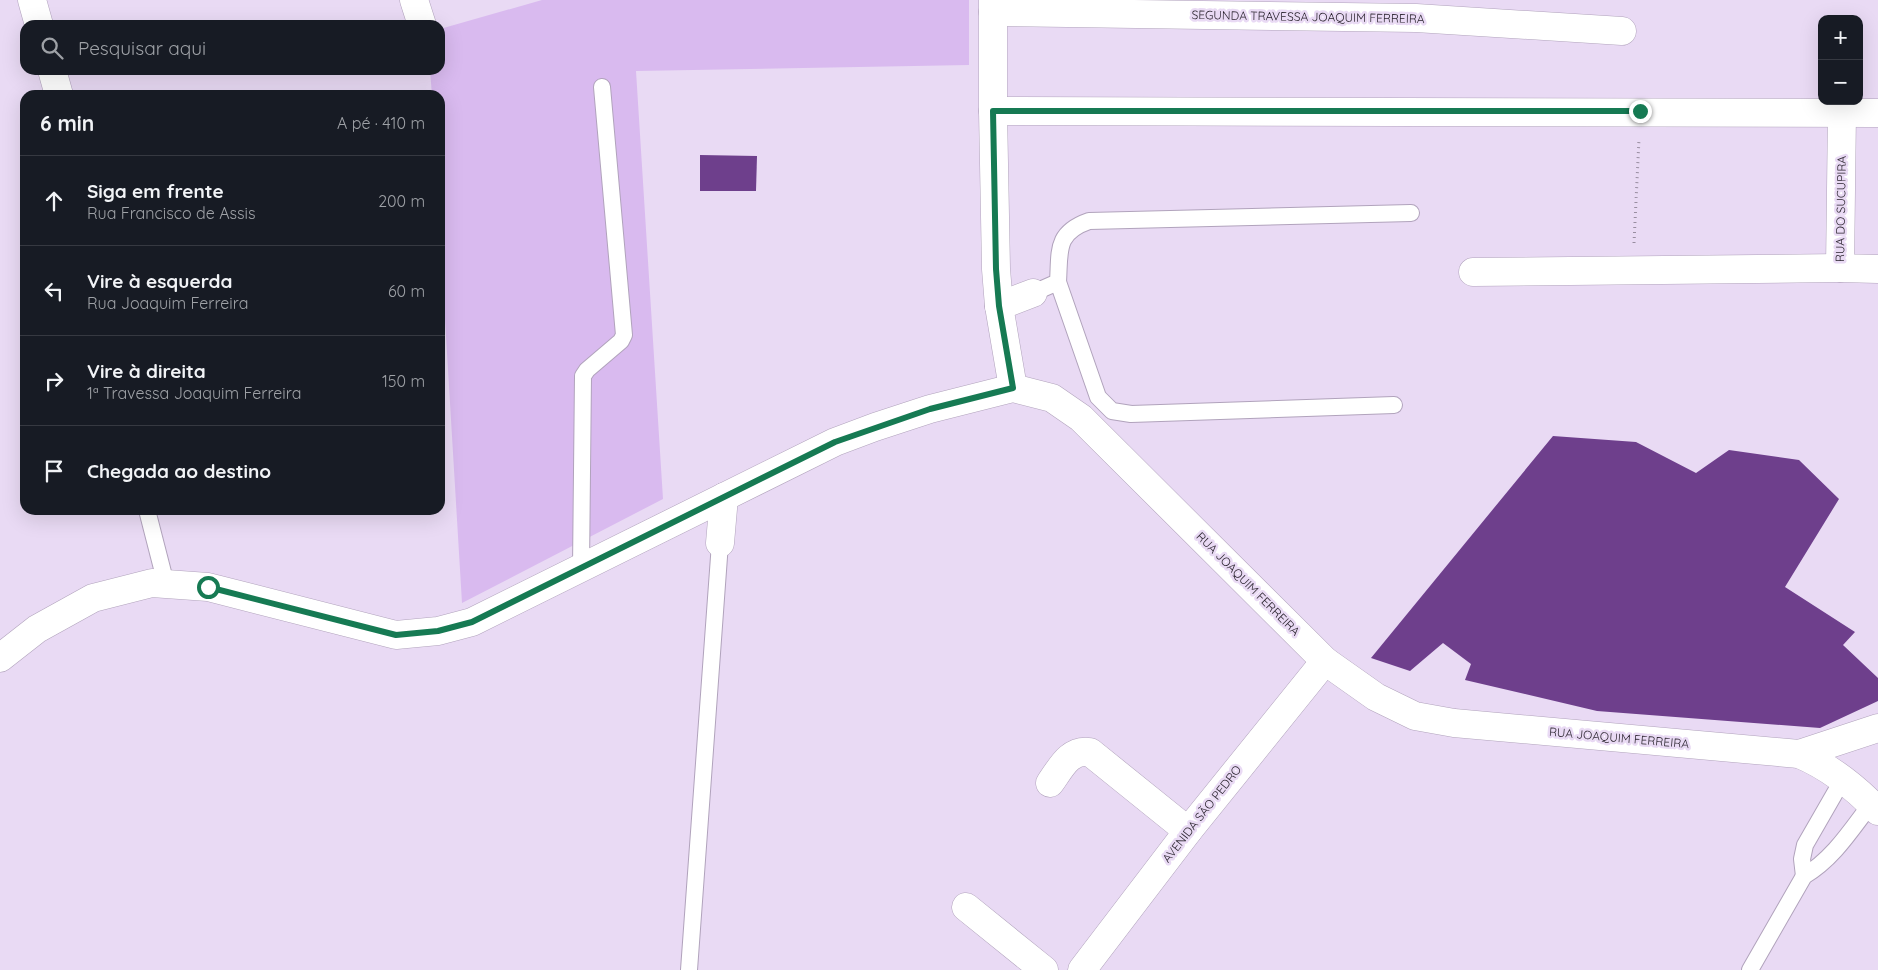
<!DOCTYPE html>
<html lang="pt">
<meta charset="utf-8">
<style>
:root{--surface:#171b24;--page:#20242c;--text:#f1f3f6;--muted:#9ea1a6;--line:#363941}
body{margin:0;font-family:Quicksand,sans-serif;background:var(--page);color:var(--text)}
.controls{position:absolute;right:15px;top:15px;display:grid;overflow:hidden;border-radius:10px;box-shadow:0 5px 20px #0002}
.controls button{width:45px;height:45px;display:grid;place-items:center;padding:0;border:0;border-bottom:1px solid var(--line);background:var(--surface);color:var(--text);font:25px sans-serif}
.stop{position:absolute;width:15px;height:15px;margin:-11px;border:4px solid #167a53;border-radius:50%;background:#fff}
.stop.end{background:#167a53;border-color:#fff;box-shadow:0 1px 5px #0008}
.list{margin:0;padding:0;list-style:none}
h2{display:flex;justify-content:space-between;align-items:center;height:65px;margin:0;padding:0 20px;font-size:21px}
h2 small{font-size:16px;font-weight:400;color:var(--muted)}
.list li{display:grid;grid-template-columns:32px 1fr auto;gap:15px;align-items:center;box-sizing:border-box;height:90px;padding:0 20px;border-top:1px solid var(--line)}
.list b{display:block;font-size:19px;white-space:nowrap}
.list p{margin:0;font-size:16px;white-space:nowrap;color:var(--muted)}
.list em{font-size:16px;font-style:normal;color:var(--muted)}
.icon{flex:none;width:28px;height:28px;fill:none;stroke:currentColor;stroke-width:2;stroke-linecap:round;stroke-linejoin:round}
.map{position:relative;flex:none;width:1878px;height:970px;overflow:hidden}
.search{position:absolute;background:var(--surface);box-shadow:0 5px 20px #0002;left:20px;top:20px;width:425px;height:55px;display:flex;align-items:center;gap:12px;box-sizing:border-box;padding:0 18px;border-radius:15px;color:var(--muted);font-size:19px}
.panel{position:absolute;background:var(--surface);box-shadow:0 5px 20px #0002;left:20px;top:90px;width:425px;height:425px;border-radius:15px}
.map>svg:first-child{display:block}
.green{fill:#d9baef}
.building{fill:#6e3f8c}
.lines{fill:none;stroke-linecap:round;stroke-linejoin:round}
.lane-casing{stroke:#b1a3bc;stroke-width:18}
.street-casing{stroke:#b1a3bc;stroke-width:29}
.secondary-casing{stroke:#b1a3bc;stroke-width:29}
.path{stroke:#988da0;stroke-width:3;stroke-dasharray:1 4;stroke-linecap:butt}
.lane{stroke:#fff;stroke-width:16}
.street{stroke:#fff;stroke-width:28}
.secondary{stroke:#fff;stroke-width:28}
.route{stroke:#167a53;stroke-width:6}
.labels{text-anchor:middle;stroke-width:5;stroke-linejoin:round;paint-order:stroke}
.street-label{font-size:12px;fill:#251f29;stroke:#e9daf4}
</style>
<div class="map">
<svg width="1878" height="970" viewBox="0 0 1878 970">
<rect width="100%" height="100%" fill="#e9daf4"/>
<polygon class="green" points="542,0 969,0 969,65 636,71 663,499 462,603 440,236 440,95 432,95 430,70 440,70 440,29"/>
<g class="building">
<polygon points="700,155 757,156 756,191 700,191"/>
<polygon points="1553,436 1636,442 1696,473 1729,450 1799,460 1839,499 1785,587 1855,632 1843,645 1878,678 1878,701 1820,728 1597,711 1465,680 1471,664 1443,643 1410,671 1371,658"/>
</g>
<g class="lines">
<defs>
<g id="lane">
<polyline points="1058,282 1098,397 1112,411 1131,414 1394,405"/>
<path d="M1033,293L1058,282C1060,251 1055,233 1089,221L1411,213"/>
<polyline points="147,510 166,584"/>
<polyline points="581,568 583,376 587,370 621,341 624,335 602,87"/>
<polyline points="1804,876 1802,859 1805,845 1843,779"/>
<polyline points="689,970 720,543"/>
<path d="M1750,970L1804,876C1833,859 1851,830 1871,804"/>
</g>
<g id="street">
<polyline points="32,0 39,25"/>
<polyline points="414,0 422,25"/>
<polyline points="993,12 1416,18 1622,31"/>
<polyline points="52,70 59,95"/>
<polyline points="993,111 1878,113"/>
<polyline points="1842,112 1840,268 1878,269"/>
<polyline points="1473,272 1840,268"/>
<polyline points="999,306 1033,293"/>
<polyline points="720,543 724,497"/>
<polyline points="1799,754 1878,728"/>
<path d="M1050,783C1061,768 1069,749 1090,752L1188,831"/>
<polyline points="966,907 1044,970"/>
<polyline points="1082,970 1188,831 1325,661"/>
</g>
<g id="secondary">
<polyline points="993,0 993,111 996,269 999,306 1013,388"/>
<path d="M0,658L37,629L93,598L152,583L208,587L396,635L438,631L472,622L835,442L875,427L930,409L1013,388L1052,398L1081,418L1325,661L1376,697L1415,716L1454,723L1799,754C1830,767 1855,787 1878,811"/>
</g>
</defs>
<use href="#lane" class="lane-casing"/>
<use href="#street" class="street-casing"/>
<use href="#secondary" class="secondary-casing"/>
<polyline class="path" points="1634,243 1639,139"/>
<use href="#lane" class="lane"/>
<use href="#street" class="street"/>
<use href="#secondary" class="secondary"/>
</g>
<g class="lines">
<polyline class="route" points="208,587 396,635 438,631 472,622 835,442 930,409 1013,388 999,306 996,269 993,111 1640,111"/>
</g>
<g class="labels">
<g class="street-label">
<text transform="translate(1308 17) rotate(1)" y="4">SEGUNDA TRAVESSA JOAQUIM FERREIRA</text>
<text transform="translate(1841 209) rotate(-89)" y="4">RUA DO SUCUPIRA</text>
<text transform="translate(1248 584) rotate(45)" y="4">RUA JOAQUIM FERREIRA</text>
<text transform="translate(1619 738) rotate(5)" y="4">RUA JOAQUIM FERREIRA</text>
<text transform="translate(1202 814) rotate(-52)" y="4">AVENIDA SÃO PEDRO</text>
</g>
</g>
</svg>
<div class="controls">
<button>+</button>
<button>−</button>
</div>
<div class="stop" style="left:208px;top:587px"></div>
<div class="stop end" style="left:1640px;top:111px"></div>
<div class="search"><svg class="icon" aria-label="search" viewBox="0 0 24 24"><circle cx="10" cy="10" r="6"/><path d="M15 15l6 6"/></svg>Pesquisar aqui</div>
<section class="panel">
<h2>6 min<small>A pé · 410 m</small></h2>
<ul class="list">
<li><svg class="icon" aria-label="ahead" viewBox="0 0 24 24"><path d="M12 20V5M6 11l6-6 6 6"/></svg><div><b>Siga em frente</b><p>Rua Francisco de Assis</p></div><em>200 m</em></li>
<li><svg class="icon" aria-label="left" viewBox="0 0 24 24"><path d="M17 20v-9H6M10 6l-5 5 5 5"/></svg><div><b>Vire à esquerda</b><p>Rua Joaquim Ferreira</p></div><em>60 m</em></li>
<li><svg class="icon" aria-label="right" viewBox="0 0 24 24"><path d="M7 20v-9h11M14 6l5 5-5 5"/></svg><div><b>Vire à direita</b><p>1ª Travessa Joaquim Ferreira</p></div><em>150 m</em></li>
<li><svg class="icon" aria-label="arrive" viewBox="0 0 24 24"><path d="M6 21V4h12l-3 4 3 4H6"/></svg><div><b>Chegada ao destino</b></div></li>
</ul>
</section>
</div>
